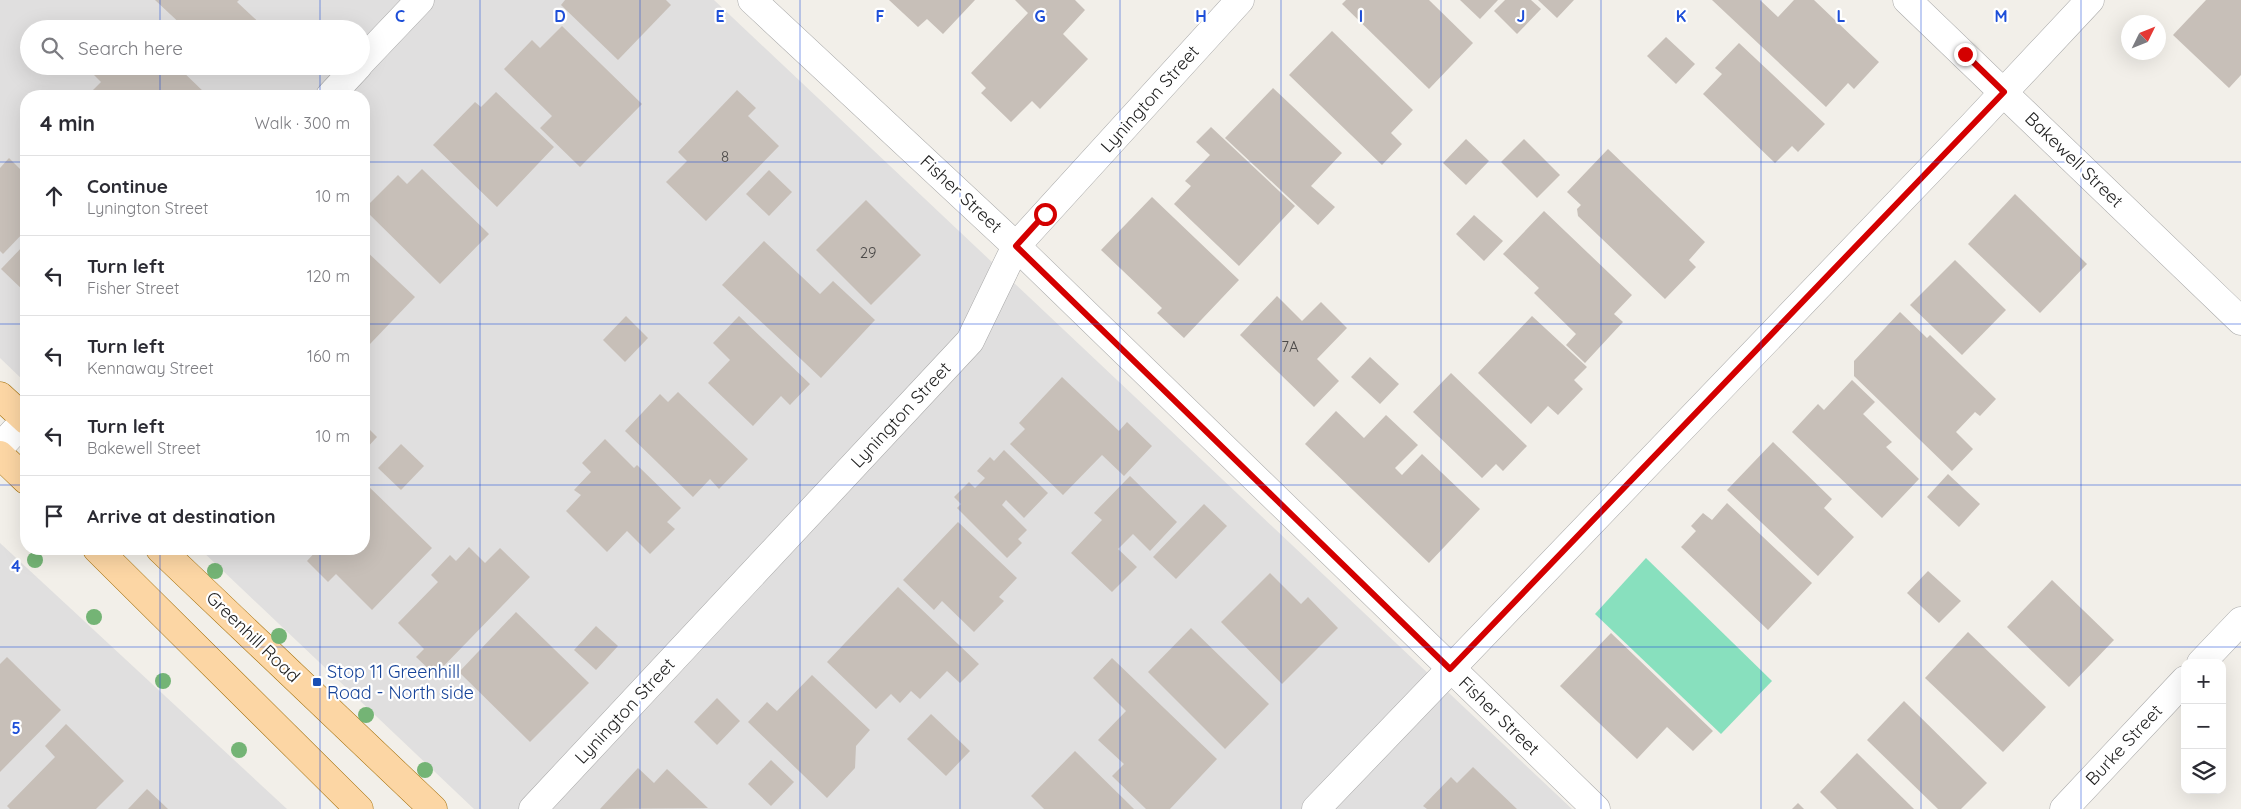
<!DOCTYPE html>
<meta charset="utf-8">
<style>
:root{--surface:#fff;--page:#f2f2f3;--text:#2b2b33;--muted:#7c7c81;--line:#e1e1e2}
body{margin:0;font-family:Quicksand,sans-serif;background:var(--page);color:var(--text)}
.controls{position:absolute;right:15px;bottom:15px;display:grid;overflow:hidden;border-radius:10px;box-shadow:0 5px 20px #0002}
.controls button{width:45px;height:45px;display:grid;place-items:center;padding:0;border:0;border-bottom:1px solid var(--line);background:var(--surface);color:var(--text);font:25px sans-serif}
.compass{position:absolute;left:2121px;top:15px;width:45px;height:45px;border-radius:50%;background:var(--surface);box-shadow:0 5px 20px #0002;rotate:47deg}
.stop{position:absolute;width:15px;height:15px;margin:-11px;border:4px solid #d40000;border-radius:50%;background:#fff}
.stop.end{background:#d40000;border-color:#fff;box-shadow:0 1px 5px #0008}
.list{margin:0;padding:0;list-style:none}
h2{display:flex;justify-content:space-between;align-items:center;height:65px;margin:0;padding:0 20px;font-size:21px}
h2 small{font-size:16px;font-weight:400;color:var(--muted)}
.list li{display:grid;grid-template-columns:32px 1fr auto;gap:15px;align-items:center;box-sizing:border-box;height:80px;padding:0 20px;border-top:1px solid var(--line)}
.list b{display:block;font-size:19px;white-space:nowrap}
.list p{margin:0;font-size:16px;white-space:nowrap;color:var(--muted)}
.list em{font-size:16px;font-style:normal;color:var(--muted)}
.icon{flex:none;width:28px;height:28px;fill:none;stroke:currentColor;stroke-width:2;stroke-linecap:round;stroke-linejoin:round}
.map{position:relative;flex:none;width:2241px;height:809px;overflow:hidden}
.search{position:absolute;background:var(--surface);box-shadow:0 5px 20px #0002;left:20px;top:20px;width:350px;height:55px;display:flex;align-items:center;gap:12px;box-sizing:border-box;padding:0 18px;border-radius:28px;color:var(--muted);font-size:19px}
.panel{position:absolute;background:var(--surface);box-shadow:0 5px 20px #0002;left:20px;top:90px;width:350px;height:465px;border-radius:20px}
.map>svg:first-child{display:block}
.residential{fill:#e0dfdf;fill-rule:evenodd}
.pitch{fill:#88e0be}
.building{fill:#c7bfb8}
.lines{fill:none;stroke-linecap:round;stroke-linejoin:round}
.minor-casing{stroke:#a9a9a9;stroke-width:29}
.major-casing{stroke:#a06b00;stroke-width:29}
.minor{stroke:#fff;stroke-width:28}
.major{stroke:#fcd6a4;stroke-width:28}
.tree{fill:#74b475}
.route{stroke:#d40000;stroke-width:6}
.grid{fill:none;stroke:#1d4ed8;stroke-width:1;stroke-opacity:0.55}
.transit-dot{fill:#1a4fb4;stroke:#fff;stroke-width:2}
.labels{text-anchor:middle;stroke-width:4.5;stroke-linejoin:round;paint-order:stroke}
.number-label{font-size:15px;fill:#4b4948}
.street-label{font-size:18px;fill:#222;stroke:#fff}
.transit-label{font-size:18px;fill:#164399;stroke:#fff;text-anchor:start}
.grid-label{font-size:16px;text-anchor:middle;font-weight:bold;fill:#1d4ed8;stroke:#fff;stroke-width:4.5;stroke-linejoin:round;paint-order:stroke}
</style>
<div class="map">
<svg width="2241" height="809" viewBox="0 0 2241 809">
<rect width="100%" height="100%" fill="#f2efe9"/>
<g class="residential">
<path d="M0,0H714L1572,809H474L200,549H364V96H26V383L0,358ZM29,29H361V66H29Z"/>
<polygon points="0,543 287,809 0,809"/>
</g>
<polygon class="pitch" points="1646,558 1772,681 1721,734 1595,614"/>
<g class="building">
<polygon points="155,0 239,0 237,2 266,29 186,29"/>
<polygon points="565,0 666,0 671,5 618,60 561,5"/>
<polygon points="889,0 975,0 943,34 927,19 918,27"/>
<polygon points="1015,0 1075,0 1085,10 1063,34 1088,59 1040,109 1032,101 1011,122 981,93 986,88 971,73 1028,13"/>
<polygon points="1346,0 1429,0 1473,43 1429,89 1342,4"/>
<polygon points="1460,0 1498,0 1480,19"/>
<polygon points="1505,0 1531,0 1541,9 1517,34 1494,11"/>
<polygon points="1538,0 1574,0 1557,18"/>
<polygon points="1712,0 1760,0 1778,17 1794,0 1814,0 1879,62 1854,89 1848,83 1826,107"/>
<polygon points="2206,0 2241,0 2241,75 2229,88 2173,35"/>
<polygon points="562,26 642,104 580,167 540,128 552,116 504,69 532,40 540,48"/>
<polygon points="1332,31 1413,110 1391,133 1402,144 1382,165 1289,75"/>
<polygon points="1666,37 1695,64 1676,84 1647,56"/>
<polygon points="1739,43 1825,124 1798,152 1792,146 1775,163 1703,94 1722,74 1715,68"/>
<polygon points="85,66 177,66 208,96 87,96 101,82"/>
<polygon points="1273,88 1342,153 1311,186 1335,207 1318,225 1225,138"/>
<polygon points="737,90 756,108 748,116 779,146 706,221 666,182 687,161 678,152"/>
<polygon points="496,92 554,147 497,207 433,145 475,102 481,107"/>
<polygon points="1211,127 1295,206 1239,266 1174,204 1191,186 1185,181 1210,155 1196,142"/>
<polygon points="1466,139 1489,161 1466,185 1443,163"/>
<polygon points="1524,139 1560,175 1537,198 1501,162"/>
<polygon points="1608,149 1705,242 1689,260 1696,267 1665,299 1578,216 1577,209 1581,205 1567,192"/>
<polygon points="9,158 26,175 26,230 3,254 0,251 0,168"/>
<polygon points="422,169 489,234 440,284 364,209 398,175 407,184"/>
<polygon points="769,170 792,192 769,216 746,194"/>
<polygon points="2015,194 2087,264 2040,313 1968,244"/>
<polygon points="1152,197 1239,280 1184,338 1157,313 1162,308 1101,250"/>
<polygon points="866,200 921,255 871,305 816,250"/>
<polygon points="1544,211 1632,295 1614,314 1623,322 1585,363 1566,345 1576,334 1534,293 1539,288 1503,254"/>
<polygon points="1474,215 1503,241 1484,261 1456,234"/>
<polygon points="764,241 820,294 833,281 875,320 821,378 722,285"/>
<polygon points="26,243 26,293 1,269"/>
<polygon points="364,249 415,297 370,344 364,337"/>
<polygon points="1955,260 2006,310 1962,355 1910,305"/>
<polygon points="1277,296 1302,321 1321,302 1347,328 1317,359 1339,381 1314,407 1240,335"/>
<polygon points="1900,312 1927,338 1930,335 1996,399 1980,416 1975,412 1956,432 1973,449 1952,471 1854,376 1854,361"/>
<polygon points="626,316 648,338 625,362 603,340"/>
<polygon points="739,316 810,384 790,405 781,396 753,426 708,383 730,360 713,343"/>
<polygon points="1532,316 1587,367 1574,380 1583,389 1558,415 1548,406 1531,424 1478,373"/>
<polygon points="1370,357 1399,384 1380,404 1351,377"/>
<polygon points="1451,373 1527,446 1503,471 1496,464 1482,478 1413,412"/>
<polygon points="1062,377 1119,431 1127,422 1152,446 1124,476 1102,455 1063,495 1010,444 1025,429 1019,423"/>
<polygon points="1852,380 1875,402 1863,414 1892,442 1886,447 1919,479 1882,518 1792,432 1818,404 1824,410"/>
<polygon points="678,392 748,459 719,489 710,479 693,497 625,431 660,394 668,402"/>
<polygon points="1336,411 1364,438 1386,415 1418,445 1395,468 1402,475 1422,454 1480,509 1429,563 1305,444"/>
<polygon points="364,424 377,437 364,451"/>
<polygon points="605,439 634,468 637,465 681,508 667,522 675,529 650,554 627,531 607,552 566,511 581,495 574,490 591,472 582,463"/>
<polygon points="1773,442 1832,499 1824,508 1854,537 1818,576 1727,490"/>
<polygon points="401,444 424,466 401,490 378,468"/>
<polygon points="1004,450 1048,493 1024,518 1006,500 1002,505 1027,530 1018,539 1022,543 1007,558 957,508 961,504 954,497 969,482 975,488 985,478 977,471 990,457 994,461"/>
<polygon points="1948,474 1980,504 1959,527 1927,497"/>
<polygon points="1130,476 1177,522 1150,551 1133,534 1118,549 1137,567 1112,592 1071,553 1102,520 1094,513"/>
<polygon points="364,482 432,548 372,610 336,574 328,582 307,561 318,549 364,549"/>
<polygon points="1727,503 1812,583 1768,630 1681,547 1696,531 1691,526 1703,513 1712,520"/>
<polygon points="1204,504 1227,526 1176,579 1153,557"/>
<polygon points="958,522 1017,578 999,597 1004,601 974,632 942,601 934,610 903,580"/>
<polygon points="469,547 485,563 500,548 530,577 435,675 416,657 424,649 398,623 438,582 431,575 450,555 456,561"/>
<polygon points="1928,571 1961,601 1939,623 1907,593"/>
<polygon points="1270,573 1301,604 1308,597 1338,628 1282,684 1221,622"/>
<polygon points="2052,580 2114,640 2069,687 2007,627"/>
<polygon points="898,587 979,664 960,683 947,671 920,699 911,691 900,703 891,694 876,709 827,662"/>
<polygon points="516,612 589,683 530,742 459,672"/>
<polygon points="596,626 618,646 596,670 574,650"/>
<polygon points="1191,628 1269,704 1225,749 1148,672"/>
<polygon points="1968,632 2046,707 2003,752 1925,678"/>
<polygon points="1611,633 1713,731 1693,751 1667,727 1637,759 1560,686"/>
<polygon points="7,657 61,710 0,772 0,664"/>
<polygon points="1112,658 1217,759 1170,809 1146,809 1112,776 1124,764 1098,740 1126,711 1093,678"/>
<polygon points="812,675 870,730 856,746 855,768 827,798 748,722 767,702 777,711"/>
<polygon points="717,698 740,721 717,745 694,722"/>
<polygon points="1904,701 1987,783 1961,809 1938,809 1867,740"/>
<polygon points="931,714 970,751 946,776 907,739"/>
<polygon points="66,724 124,781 96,809 10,809 7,806 55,757 45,746"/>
<polygon points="1075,751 1134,809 1044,809 1031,796"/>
<polygon points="1857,753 1914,809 1837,809 1820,792"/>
<polygon points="771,760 794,782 771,806 748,784"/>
<polygon points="1473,767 1517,809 1427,809 1423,806 1451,777 1457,783"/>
<polygon points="638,768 654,783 667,769 708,808 600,809"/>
<polygon points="147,789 168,809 128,809"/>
<polygon points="1798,803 1804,809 1792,809"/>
</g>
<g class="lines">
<defs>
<g id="minor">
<polyline points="752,0 1016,246 1596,809"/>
<polyline points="1907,0 2241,321"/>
<polyline points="361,62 420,0"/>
<polyline points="330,96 358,66"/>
<polyline points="0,447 26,419"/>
<polyline points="2201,663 2241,621"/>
<polyline points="533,809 970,341 1016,246 1240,0"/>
<polyline points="1316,809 1973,125 2090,0"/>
<polyline points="2064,809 2185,680"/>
</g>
<g id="major">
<polyline points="0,396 26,420"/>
<polyline points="0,455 26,480"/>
<polyline points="97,549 359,809"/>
<polyline points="160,549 433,809"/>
</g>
</defs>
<use href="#minor" class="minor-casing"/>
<use href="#major" class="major-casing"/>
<use href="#minor" class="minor"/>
<use href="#major" class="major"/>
</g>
<g class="tree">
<circle cx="35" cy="560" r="8"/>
<circle cx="215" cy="571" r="8"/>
<circle cx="94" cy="617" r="8"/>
<circle cx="279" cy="636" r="8"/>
<circle cx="163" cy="681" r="8"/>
<circle cx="366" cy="715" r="8"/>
<circle cx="239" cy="750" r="8"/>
<circle cx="425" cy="770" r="8"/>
</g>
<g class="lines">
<polyline class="route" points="1045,214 1016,246 1450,669 2004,92 1965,54"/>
</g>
<path class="grid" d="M160,0V29M320,0V29M480,0V809M640,0V809M800,0V809M960,0V809M1120,0V809M1281,0V809M1441,0V809M1601,0V809M1761,0V809M1921,0V809M2081,0V809M160,66V96M320,66V96M0,162H26M364,162H2241M0,324H26M364,324H2241M0,485H26M364,485H2241M160,549V809M320,549V809M0,647H2241"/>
<rect class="transit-dot" x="312" y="677" width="10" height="10" rx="2.5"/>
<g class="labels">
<g class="number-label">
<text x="725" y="162">8</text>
<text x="868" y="258">29</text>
<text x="1290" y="352">7A</text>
</g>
<g class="street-label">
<text transform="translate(1150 99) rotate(-48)" y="6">Lynington Street</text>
<text transform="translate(2074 160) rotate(44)" y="6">Bakewell Street</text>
<text transform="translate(961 194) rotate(43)" y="6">Fisher Street</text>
<text transform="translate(901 415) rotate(-47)" y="6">Lynington Street</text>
<text transform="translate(253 637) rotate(44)" y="6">Greenhill Road</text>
<text transform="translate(625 711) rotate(-47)" y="6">Lynington Street</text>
<text transform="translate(1499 716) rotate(44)" y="6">Fisher Street</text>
<text transform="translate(2124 745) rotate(-47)" y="6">Burke Street</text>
</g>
<g class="transit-label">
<text x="327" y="678">Stop 11 Greenhill<tspan x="327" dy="21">Road - North side</tspan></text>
</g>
</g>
<g class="grid-label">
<text x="400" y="22">C</text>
<text x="560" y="22">D</text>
<text x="720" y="22">E</text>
<text x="880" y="22">F</text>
<text x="1040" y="22">G</text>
<text x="1201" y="22">H</text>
<text x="1361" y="22">I</text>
<text x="1521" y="22">J</text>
<text x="1681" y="22">K</text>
<text x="1841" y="22">L</text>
<text x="2001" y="22">M</text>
<text x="16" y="572">4</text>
<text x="16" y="734">5</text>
</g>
</svg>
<div class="controls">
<button>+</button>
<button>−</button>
<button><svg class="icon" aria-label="layers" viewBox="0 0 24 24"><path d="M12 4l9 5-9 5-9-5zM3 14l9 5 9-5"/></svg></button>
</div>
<svg class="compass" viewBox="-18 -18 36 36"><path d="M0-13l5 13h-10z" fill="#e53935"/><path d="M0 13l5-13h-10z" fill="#7c7c81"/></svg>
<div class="stop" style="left:1045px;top:214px"></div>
<div class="stop end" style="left:1965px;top:54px"></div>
<div class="search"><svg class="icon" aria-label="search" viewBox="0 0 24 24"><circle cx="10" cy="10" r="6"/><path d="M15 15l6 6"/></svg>Search here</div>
<section class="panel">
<h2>4 min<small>Walk · 300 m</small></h2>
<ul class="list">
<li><svg class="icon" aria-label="ahead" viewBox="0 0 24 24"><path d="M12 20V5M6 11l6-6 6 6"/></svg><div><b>Continue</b><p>Lynington Street</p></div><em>10 m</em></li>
<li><svg class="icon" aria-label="left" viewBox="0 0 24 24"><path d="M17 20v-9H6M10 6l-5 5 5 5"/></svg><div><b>Turn left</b><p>Fisher Street</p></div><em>120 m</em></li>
<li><svg class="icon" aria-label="left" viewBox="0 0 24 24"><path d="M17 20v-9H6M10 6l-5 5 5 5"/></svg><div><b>Turn left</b><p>Kennaway Street</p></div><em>160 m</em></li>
<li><svg class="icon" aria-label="left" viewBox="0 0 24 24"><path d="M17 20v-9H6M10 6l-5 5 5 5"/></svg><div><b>Turn left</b><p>Bakewell Street</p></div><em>10 m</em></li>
<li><svg class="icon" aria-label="arrive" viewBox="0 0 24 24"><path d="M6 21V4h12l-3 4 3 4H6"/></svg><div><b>Arrive at destination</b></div></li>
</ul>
</section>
</div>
